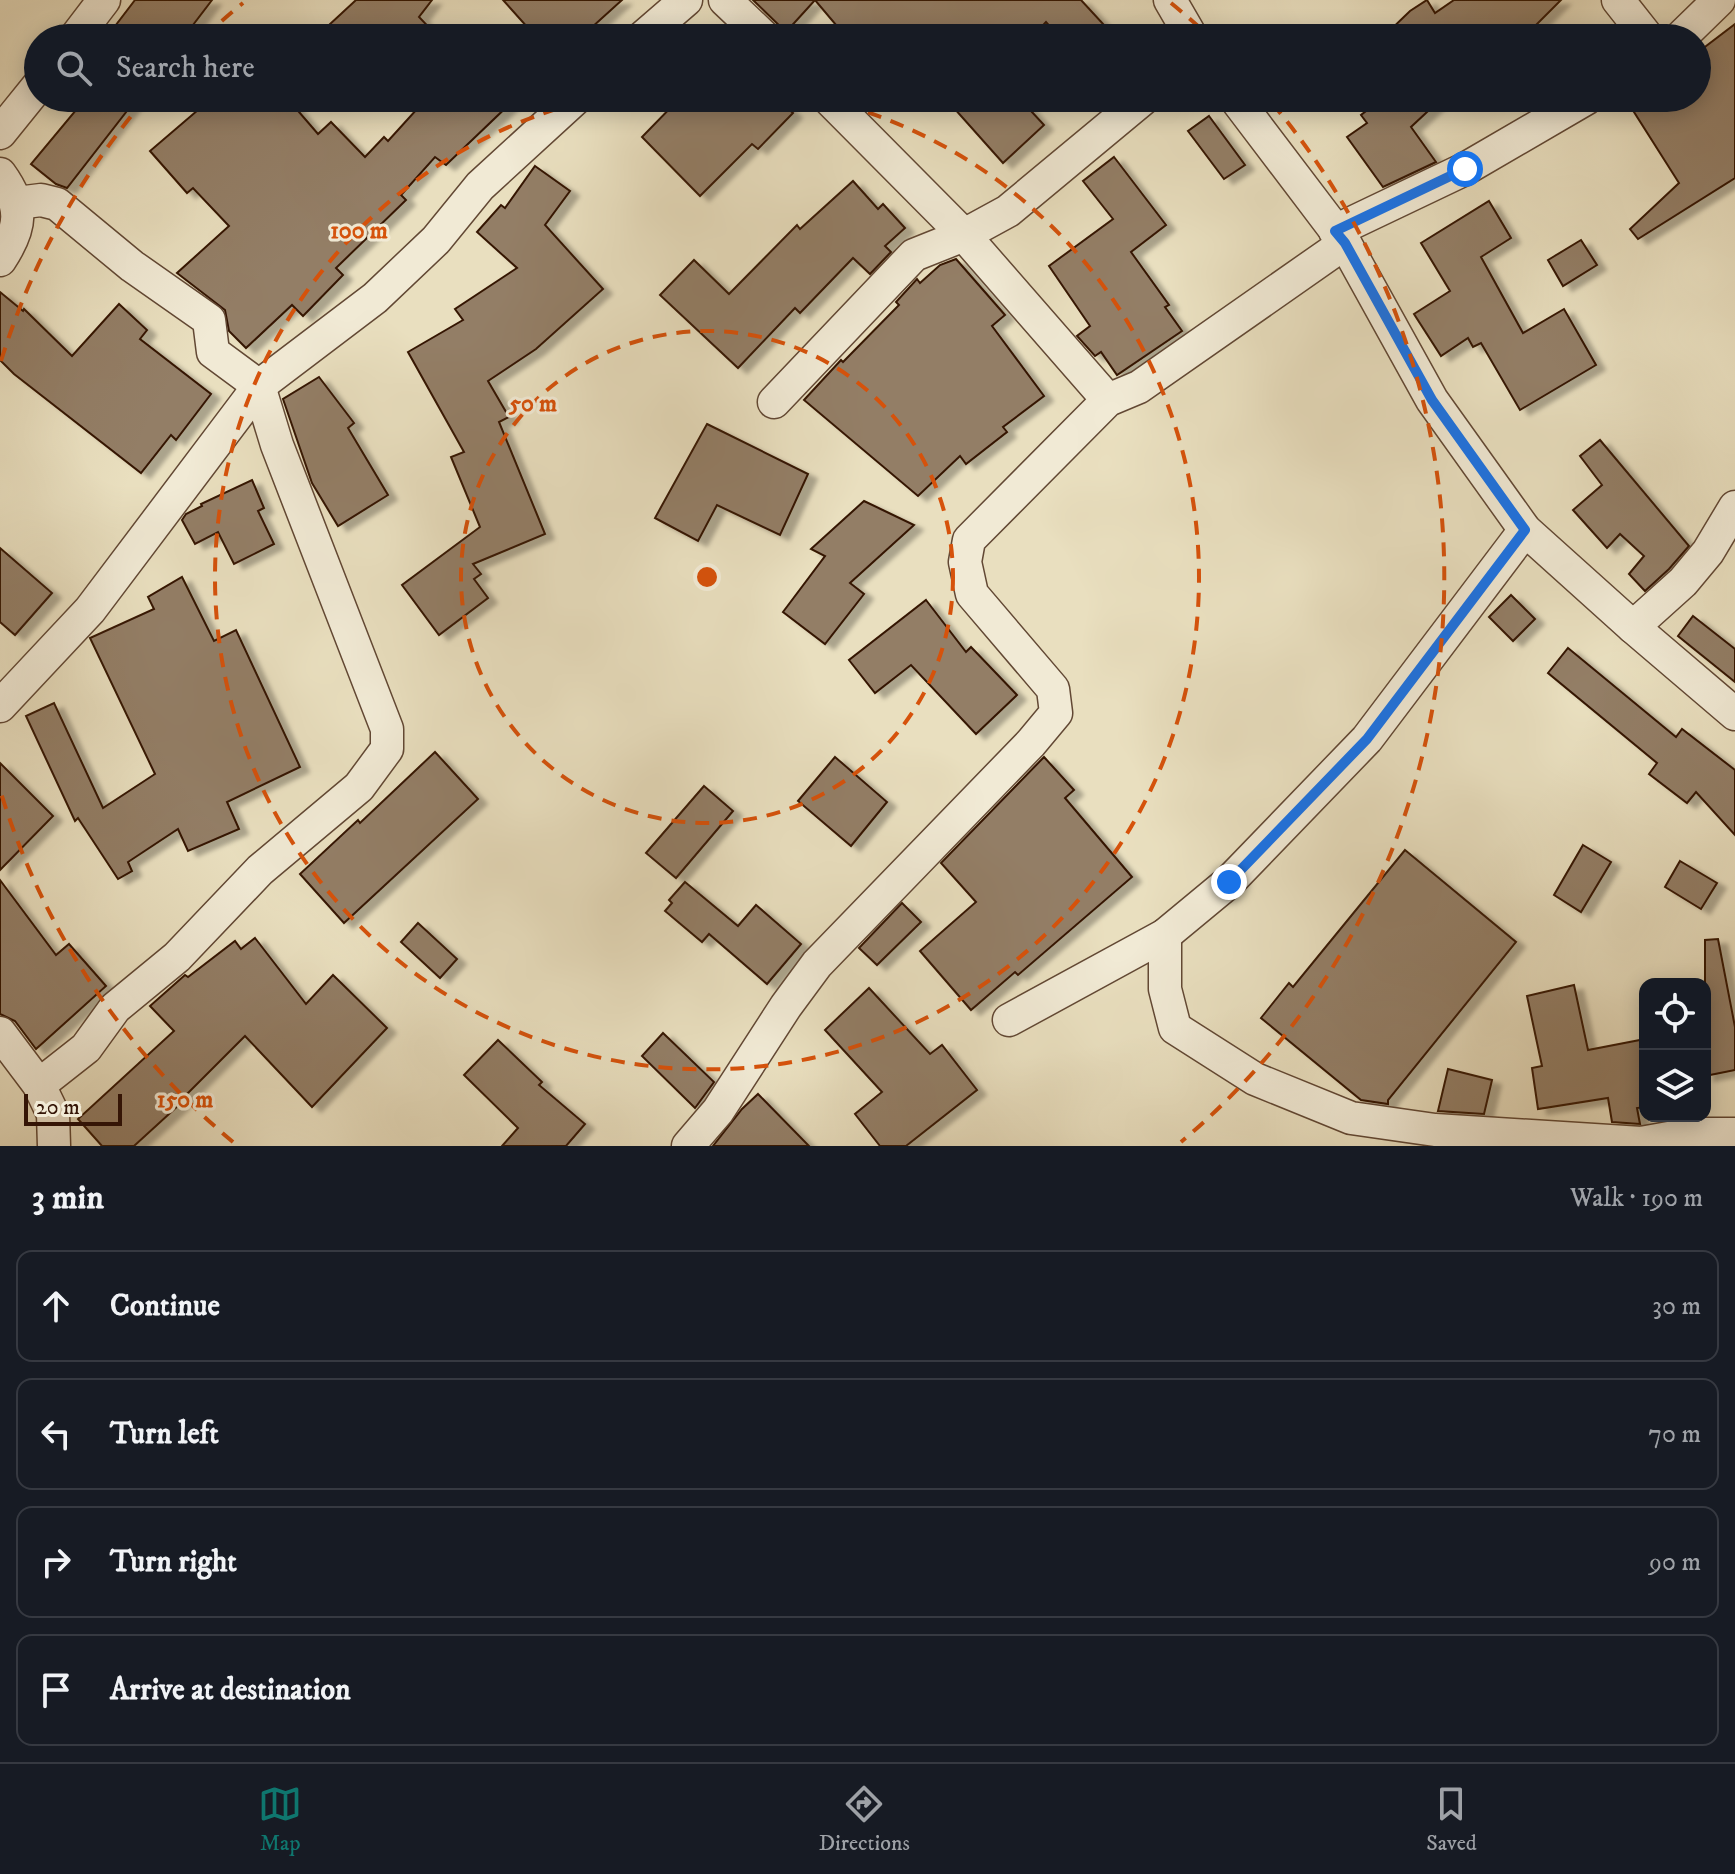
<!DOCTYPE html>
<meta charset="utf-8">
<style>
:root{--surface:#171b24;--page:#242831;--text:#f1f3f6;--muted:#9ea1a6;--line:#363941;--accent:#0f766e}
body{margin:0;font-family:"IM FELL DW Pica",serif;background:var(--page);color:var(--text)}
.controls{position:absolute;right:24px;bottom:24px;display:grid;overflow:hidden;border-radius:16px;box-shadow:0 4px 20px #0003}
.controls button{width:72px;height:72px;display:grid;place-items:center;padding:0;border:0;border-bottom:2px solid var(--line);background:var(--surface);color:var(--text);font:40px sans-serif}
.scale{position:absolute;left:24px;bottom:20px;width:98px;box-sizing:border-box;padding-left:8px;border:4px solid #351506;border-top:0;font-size:22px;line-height:28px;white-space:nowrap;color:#351506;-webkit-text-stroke:6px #f1ead5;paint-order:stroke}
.stop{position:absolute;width:24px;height:24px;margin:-18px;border:6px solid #1a73e8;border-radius:50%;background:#fff}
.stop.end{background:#1a73e8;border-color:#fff;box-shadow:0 2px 8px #0008}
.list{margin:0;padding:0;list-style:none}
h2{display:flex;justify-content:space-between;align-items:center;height:104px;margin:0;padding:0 32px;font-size:34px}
h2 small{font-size:26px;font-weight:400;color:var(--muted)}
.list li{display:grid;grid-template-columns:52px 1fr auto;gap:24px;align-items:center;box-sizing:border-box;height:112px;margin:0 16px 16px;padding:0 16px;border:2px solid var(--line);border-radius:16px}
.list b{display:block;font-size:30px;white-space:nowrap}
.list em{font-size:26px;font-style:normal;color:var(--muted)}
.icon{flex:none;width:44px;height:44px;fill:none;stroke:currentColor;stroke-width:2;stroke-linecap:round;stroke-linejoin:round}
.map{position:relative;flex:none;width:1735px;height:1146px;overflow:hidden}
.search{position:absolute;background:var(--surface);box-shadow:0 4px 20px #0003;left:24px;right:24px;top:24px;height:88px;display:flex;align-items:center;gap:20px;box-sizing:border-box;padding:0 28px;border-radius:44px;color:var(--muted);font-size:30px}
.sheet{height:616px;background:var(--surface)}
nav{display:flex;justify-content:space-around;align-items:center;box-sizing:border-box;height:112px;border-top:2px solid var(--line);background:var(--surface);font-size:22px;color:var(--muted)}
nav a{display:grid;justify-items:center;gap:4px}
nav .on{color:var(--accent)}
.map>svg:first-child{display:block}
.building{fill:#937e66;stroke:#351506;stroke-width:2;filter:url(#shadow)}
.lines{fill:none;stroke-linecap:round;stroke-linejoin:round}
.minor-casing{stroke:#624834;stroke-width:35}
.minor{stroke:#f1ead5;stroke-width:32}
.route{stroke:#1a73e8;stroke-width:10}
.ring{fill:none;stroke:#d6520b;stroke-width:4;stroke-dasharray:14 10}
.centre{fill:#d6520b;stroke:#f1ead5;stroke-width:4}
.ring-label{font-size:24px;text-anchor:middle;font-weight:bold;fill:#d6520b;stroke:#f1ead5;stroke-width:6;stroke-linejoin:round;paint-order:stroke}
</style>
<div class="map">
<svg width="1735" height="1146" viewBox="0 0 1735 1146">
<defs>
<filter id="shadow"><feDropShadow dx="9" dy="5" stdDeviation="2" flood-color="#0004"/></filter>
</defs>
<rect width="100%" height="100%" fill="#e9dfbf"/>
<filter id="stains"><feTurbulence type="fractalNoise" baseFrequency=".0025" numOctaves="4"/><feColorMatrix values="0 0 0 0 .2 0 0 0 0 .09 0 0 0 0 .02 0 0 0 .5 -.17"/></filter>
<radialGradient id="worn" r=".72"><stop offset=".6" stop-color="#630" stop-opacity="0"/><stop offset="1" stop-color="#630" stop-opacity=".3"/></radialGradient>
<g class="building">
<polygon points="135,0 212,0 183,38 106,38"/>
<polygon points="356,0 432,0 419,17 439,38 315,38"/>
<polygon points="503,0 622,0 580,38 537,38"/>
<polygon points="753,0 1081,0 1116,38 1060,38 1046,22 1031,38 847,38 815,0 786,32"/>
<polygon points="1427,0 1435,13 1454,0 1561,0 1523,38 1382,38 1410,11"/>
<polygon points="1735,24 1735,178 1638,239 1630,229 1679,183 1634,112 1656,98 1697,98 1697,53"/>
<polygon points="86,98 137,98 67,188 56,184 31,164"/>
<polygon points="212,98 287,98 318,134 331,122 365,157 384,137 388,141 427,98 516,98 446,165 435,157 401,195 406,200 336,268 343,275 303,316 292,305 246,348 229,331 225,310 177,273 229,226 193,188 187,193 150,151"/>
<polygon points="680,98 777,98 793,113 758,149 752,144 700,196 642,137"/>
<polygon points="945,98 1019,98 1044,125 1003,163"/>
<polygon points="1383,98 1442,98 1411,127 1436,162 1383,187 1347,137 1367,123 1361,115"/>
<polygon points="1209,116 1245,165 1224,179 1188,131"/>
<polygon points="1114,157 1166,225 1131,252 1169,305 1165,307 1182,331 1117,375 1101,352 1095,356 1077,336 1090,326 1049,266 1113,219 1083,181"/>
<polygon points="535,166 570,191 545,225 603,289 536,349 488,381 509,417 499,422 545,534 473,564 481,574 474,579 488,598 439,635 402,585 480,527 451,457 464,452 408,352 463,320 455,309 517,268 477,232 501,205 505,208"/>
<polygon points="853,181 878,209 883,204 905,228 885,246 891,252 870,274 853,258 800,313 795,308 738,368 660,295 694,260 729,294 797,225 800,229"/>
<polygon points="1489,201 1511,238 1481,257 1523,333 1564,309 1596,365 1520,410 1481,343 1473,347 1468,338 1441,356 1414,314 1450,291 1421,243"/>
<polygon points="1581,240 1597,265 1563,286 1548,260"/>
<polygon points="956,259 1005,315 992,326 1044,396 1003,427 1007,432 966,464 960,456 918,496 804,400 841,360 843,362 899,305 896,302 917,279 920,283 940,265"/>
<polygon points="0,292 23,311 24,309 72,356 119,304 147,330 140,339 211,394 176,440 171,435 141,473 14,374 0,360"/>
<polygon points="319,377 354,423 348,428 388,495 338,526 312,483 283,399"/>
<polygon points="707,424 808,474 780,535 717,505 698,541 655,518"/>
<polygon points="1600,440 1689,546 1669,569 1645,591 1629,574 1644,556 1620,534 1607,548 1573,510 1602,485 1580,456"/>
<polygon points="252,480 264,508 258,511 274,544 234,564 218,532 195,544 182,520 186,514 202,506 201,504"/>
<polygon points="864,501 914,525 850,583 864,594 825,644 783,612 825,556 811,549"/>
<polygon points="0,548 52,593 15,635 0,622"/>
<polygon points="182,577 214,641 236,630 300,767 227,802 239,829 188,851 178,829 128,862 132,871 118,879 78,818 75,821 26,716 54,703 103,808 155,774 90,638 154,609 148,597"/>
<polygon points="1511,595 1535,619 1513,641 1489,617"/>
<polygon points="926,600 966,652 971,647 1017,695 976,734 911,665 875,693 849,660"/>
<polygon points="1693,616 1735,649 1735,682 1678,636"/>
<polygon points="1568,648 1676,737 1682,729 1735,770 1735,835 1696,792 1687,803 1649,774 1657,763 1548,673"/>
<polygon points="435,752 478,799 344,923 300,874 358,820 360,823"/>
<polygon points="835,757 887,802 851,846 798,801"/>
<polygon points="1044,757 1074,790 1065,798 1132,877 1018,975 1015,972 971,1010 920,951 976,902 941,863"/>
<polygon points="0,763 53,816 0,870"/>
<polygon points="704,786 733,811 676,878 646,853"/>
<polygon points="1583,845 1611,862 1581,912 1554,895"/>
<polygon points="1405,850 1516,942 1388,1100 1388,1104 1361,1100 1261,1018 1289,983 1293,987"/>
<polygon points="1680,861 1717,883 1701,909 1665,887"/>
<polygon points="0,880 56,955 69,944 106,986 36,1049 15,1021 0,1014"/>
<polygon points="685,882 738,926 756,905 801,944 767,984 709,934 702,942 665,911 672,903 669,900"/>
<polygon points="902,903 921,922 877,965 859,948"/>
<polygon points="418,923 457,959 440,978 401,942"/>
<polygon points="255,938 306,1004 333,975 387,1028 312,1107 245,1036 178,1103 180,1104 134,1146 102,1146 78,1119 174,1031 150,1006 185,975 188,977 235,941 241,949"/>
<polygon points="1718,939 1735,1027 1735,1070 1705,1076 1705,940"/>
<polygon points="1574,985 1588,1050 1645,1039 1645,1107 1637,1108 1640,1124 1612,1122 1608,1098 1538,1109 1532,1068 1542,1066 1527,996"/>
<polygon points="869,988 930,1054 942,1045 977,1090 906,1146 880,1146 855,1114 882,1092 825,1030"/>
<polygon points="663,1033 714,1082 695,1108 642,1056"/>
<polygon points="498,1040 542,1082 539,1085 585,1124 566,1146 502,1146 518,1128 464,1075"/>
<polygon points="1448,1069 1492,1080 1484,1114 1438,1111"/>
<polygon points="758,1094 809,1146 713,1146 742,1109"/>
</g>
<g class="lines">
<defs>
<g id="minor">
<polyline points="725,0 765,38"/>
<polyline points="1170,0 1192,38"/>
<polyline points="1618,0 1648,38"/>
<polyline points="75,38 104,0"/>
<polyline points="642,38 686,0"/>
<polyline points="1680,38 1719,0"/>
<polyline points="828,98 964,235 1108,400"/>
<polyline points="1235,98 1345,243 1432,400 1525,530 1633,627 1735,714"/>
<polyline points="0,133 38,86"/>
<path d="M0,174C24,207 22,227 0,260"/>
<polyline points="17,203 41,200 57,204 132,266 209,320 213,352 259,386 277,445 387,729 387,749 359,787 260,870 177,957 115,1008 86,1048 39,1085"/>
<polyline points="1335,231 1465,169 1587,98"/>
<polyline points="774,402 914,255 964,235 1008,211 1144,98"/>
<polyline points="1633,627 1683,582 1708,552 1735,507"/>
<polyline points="0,706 90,610 259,386 375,298 436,240 480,186 576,98"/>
<polyline points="1165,935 1165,989 1175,1028 1255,1079 1351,1118 1435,1130 1641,1143 1691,1134 1735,1134"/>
<polyline points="1009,1020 1165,935 1229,882 1367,739 1525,530"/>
<polyline points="0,1033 39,1085 53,1114 54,1146"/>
<polyline points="688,1146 718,1111 786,1006 817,964 1031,743 1056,713 1053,689 972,594 965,562 969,540 1108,400 1139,387 1345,243"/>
</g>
</defs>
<use href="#minor" class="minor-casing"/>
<use href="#minor" class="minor"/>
</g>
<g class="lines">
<polyline class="route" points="1229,882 1367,739 1525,530 1432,400 1345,243 1335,231 1465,169"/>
</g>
<g class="ring">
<circle cx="707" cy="577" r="246"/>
<path d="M822 99A492 492 0 1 1 592 99"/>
<path d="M233 1142A738 738 0 0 1 1 793M1 361A738 738 0 0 1 142 103M204 37A738 738 0 0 1 243 3M1171 3A738 738 0 0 1 1210 37M1272 103A738 738 0 0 1 1181 1142"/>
</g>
<circle cx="707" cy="577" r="12" class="centre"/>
<g class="ring-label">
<text x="359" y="238">100 m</text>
<text x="533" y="411">50 m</text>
<text x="185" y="1107">150 m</text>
</g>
<rect width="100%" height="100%" filter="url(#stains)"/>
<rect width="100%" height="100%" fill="url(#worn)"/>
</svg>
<div class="controls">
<button><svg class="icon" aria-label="locate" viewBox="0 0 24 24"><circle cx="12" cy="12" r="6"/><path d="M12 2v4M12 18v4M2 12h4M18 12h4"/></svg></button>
<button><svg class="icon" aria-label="layers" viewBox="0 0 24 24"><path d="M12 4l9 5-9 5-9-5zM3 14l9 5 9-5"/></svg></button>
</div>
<div class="scale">20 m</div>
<div class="stop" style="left:1465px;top:169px"></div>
<div class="stop end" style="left:1229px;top:882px"></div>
<div class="search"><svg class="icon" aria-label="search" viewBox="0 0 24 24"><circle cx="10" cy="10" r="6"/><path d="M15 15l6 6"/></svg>Search here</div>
</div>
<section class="sheet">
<h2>3 min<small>Walk · 190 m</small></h2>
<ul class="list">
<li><svg class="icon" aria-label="ahead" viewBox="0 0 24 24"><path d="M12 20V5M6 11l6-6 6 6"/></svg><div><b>Continue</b></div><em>30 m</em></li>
<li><svg class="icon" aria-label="left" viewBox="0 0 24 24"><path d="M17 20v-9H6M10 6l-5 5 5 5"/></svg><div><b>Turn left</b></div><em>70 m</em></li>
<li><svg class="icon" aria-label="right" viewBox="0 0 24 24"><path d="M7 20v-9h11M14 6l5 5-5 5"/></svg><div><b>Turn right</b></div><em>90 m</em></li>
<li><svg class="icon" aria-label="arrive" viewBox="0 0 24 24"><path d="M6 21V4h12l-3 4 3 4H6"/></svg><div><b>Arrive at destination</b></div></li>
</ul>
</section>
<nav>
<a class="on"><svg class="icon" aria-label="map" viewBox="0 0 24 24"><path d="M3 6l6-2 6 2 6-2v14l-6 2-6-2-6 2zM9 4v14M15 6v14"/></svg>Map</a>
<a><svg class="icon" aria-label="directions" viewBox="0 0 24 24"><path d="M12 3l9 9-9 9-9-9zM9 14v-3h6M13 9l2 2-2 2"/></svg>Directions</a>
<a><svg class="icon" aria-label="saved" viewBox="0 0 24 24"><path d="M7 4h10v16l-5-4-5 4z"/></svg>Saved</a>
</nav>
